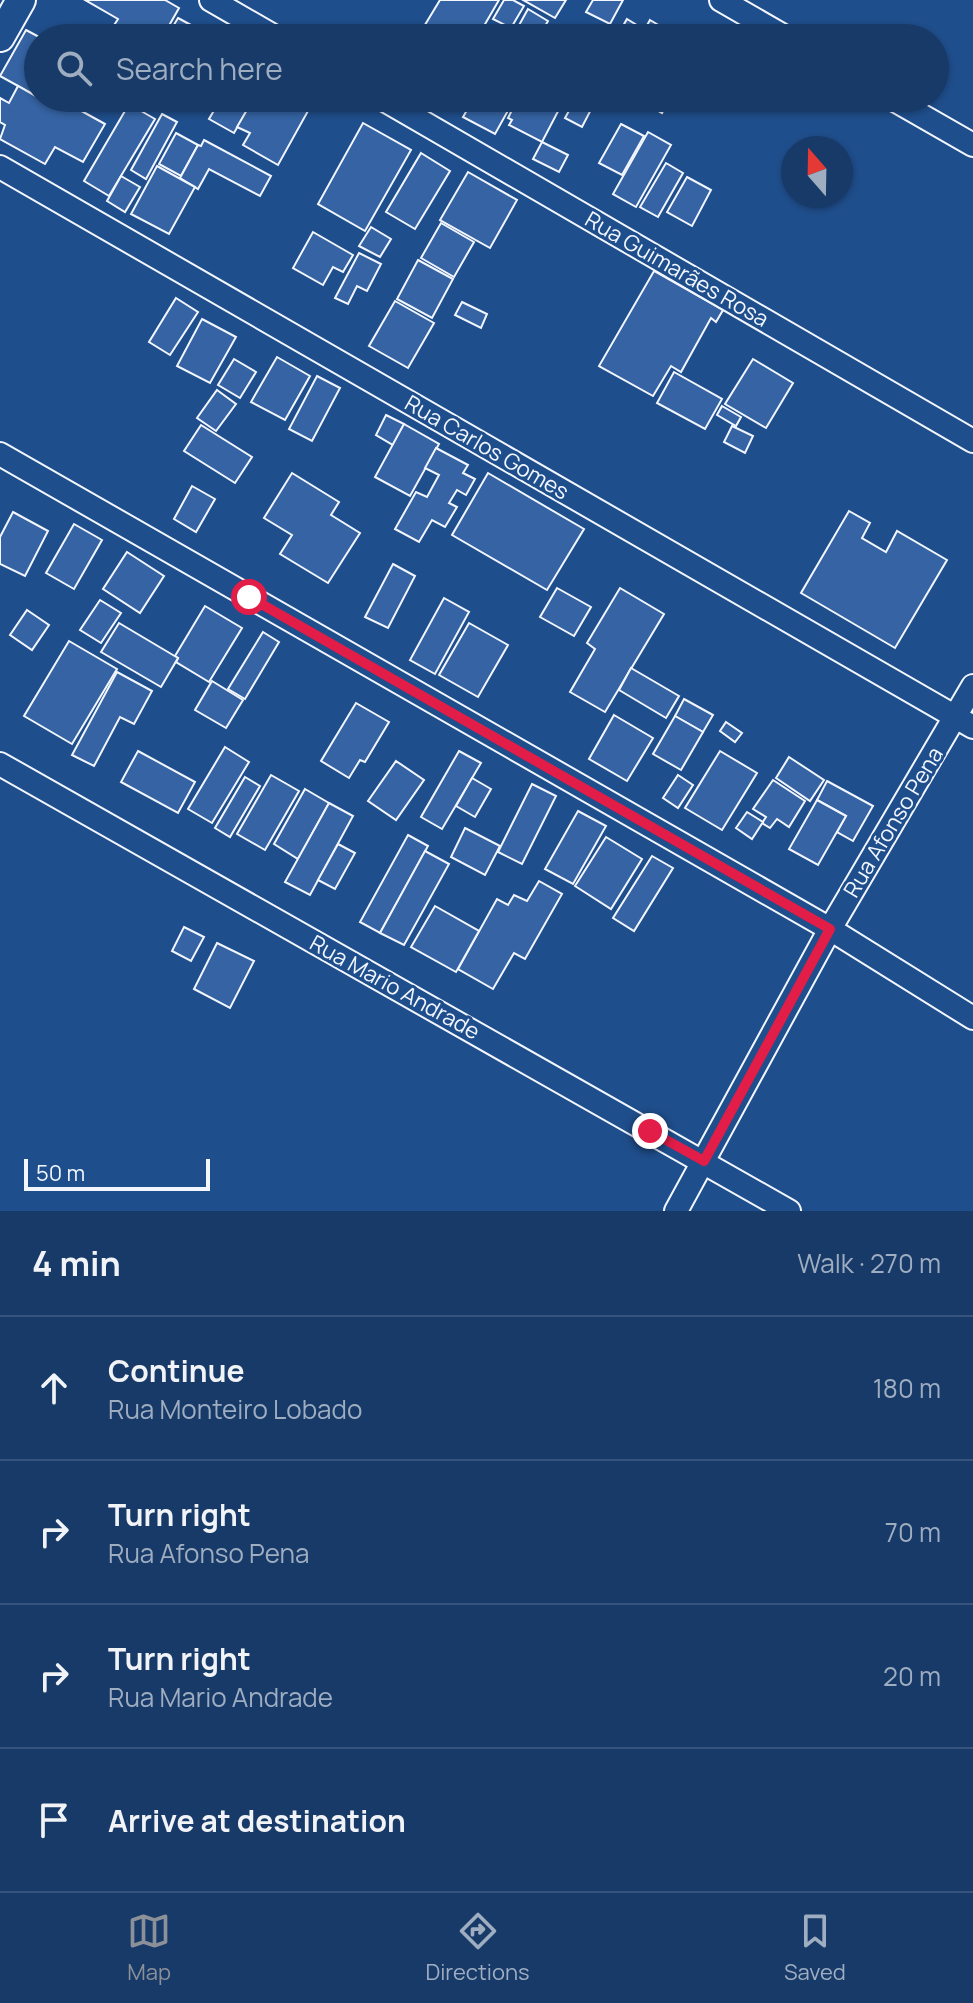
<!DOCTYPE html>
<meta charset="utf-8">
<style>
:root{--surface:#173a69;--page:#20416f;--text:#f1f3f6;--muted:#9eadc0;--line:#36547d;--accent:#8c9099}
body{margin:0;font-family:Manrope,sans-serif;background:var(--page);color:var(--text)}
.compass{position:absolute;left:781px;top:136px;width:72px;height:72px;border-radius:50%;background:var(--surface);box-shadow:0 2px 6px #0004;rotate:340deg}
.scale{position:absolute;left:24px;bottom:20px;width:186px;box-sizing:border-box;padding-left:8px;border:4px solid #f2f6ff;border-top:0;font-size:22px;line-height:28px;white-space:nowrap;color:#f2f6ff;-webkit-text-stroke:6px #1f4e8c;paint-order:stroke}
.stop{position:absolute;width:24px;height:24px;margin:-18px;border:6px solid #e11d48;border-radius:50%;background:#fff}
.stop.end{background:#e11d48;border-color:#fff;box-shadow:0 2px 8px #0008}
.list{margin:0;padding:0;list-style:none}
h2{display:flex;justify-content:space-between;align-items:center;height:104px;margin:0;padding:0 32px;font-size:34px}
h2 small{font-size:26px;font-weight:400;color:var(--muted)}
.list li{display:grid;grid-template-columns:52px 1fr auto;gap:24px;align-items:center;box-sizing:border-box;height:144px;padding:0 32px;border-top:2px solid var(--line)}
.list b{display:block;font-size:30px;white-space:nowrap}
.list p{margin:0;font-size:26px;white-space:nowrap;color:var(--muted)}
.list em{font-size:26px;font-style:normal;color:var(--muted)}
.icon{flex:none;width:44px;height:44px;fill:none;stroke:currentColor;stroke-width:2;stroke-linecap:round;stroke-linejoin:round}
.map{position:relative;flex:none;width:973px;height:1211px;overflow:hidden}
.search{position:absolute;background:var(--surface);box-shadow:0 2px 6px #0004;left:24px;right:24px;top:24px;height:88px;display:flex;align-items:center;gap:20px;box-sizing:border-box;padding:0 28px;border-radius:44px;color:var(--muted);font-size:30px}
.sheet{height:680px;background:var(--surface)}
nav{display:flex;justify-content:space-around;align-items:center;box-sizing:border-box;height:112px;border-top:2px solid var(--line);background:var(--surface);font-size:22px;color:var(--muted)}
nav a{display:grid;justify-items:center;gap:4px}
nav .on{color:var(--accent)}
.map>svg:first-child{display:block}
.building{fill:#3563a3;stroke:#f2f6ff;stroke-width:2}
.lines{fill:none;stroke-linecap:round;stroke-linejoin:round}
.minor-casing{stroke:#f2f6ff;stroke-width:26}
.tertiary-casing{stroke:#f2f6ff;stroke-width:32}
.minor{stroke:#1f4e8c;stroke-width:22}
.tertiary{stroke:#1f4e8c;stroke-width:28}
.route{stroke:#e11d48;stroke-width:10}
.labels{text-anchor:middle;stroke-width:6;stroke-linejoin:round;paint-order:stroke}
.street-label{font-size:22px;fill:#f2f6ff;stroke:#1f4e8c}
</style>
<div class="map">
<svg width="973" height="1211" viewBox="0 0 973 1211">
<rect width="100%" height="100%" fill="#1f4e8c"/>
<g class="building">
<polygon points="85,0 165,0 179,8 162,38 118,38 109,33 118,19"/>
<polygon points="440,0 499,0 477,38 417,38"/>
<polygon points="504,0 513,0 524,6 511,28 493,19"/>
<polygon points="523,0 566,0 555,18"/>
<polygon points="593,0 623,0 610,24 586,12"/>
<polygon points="528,9 548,21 538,38 518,27"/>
<polygon points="178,18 215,38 166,38"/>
<polygon points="627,19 645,30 640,38 616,38"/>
<polygon points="650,20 672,33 669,38 640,38"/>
<polygon points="26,30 41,38 38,38 38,97 0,76"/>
<polygon points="18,86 51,105 58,98 105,124 83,162 55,147 45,164 0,139 5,125 0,122 0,98 9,103"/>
<polygon points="231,98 254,98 234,133 209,119 219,102 227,106"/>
<polygon points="254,98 285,98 308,111 278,165 243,145 250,133 237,127"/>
<polygon points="474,98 515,98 495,134 463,117"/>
<polygon points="518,98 565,98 542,142 509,125 512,120 508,118"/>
<polygon points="576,98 597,98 582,127 565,118"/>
<polygon points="636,98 670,98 662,113"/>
<polygon points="129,104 155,119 109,196 84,181"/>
<polygon points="162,114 177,122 146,179 131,170"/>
<polygon points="363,123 411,150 365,231 318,204"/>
<polygon points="621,124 644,136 622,175 599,163"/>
<polygon points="648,132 671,145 636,207 613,194"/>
<polygon points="176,133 198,145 181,176 159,164"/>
<polygon points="204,140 271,176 260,196 209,169 198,189 180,178 198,145 201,146"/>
<polygon points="542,142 568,155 559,172 533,159"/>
<polygon points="421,153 450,171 415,229 386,212"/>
<polygon points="666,163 683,173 658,217 640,207"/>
<polygon points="157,166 195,187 169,234 131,214"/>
<polygon points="468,172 517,200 490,248 440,220"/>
<polygon points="121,176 140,187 125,212 107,201"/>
<polygon points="687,177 711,190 692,226 667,212"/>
<polygon points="441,223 474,242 454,277 421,258"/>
<polygon points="371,227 391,239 380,257 359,246"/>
<polygon points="313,232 353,255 343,272 333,267 323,285 293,268"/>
<polygon points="359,253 381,264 367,291 357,286 348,304 335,298"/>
<polygon points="418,260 453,279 432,318 397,299"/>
<polygon points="654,271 723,310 716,322 711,318 681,372 671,366 653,396 599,366"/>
<polygon points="176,298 198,312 170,355 149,342"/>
<polygon points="395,301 434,323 408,368 369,346"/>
<polygon points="462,302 487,314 481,328 455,315"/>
<polygon points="202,319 236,337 210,383 177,366"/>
<polygon points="277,357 310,376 285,420 251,402"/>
<polygon points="234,359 256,372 240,398 218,385"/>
<polygon points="753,359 793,383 766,428 725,404"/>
<polygon points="674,372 722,399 705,429 657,403"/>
<polygon points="317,376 340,388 312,441 289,429"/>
<polygon points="217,390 236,404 216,431 197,418"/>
<polygon points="722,406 741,417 736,426 717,415"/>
<polygon points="386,415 404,424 393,445 376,435"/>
<polygon points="404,424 439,444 410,496 375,477"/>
<polygon points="201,425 252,457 235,483 184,451"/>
<polygon points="732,426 753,436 745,453 724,442"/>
<polygon points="436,448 468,465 463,473 475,479 466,495 457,490 449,503 457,507 445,527 432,520 419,542 395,529 416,492 427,497 439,475 425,468"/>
<polygon points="292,473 339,502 331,515 360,533 328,583 280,554 292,535 264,518"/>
<polygon points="488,473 584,529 547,590 452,535"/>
<polygon points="192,486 215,499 196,532 174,519"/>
<polygon points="849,511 870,523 862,538 886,552 897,531 947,560 895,648 801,593"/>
<polygon points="13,512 48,531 25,576 0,564 0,537"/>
<polygon points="74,524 102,540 74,589 46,573"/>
<polygon points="127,552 164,576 140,613 103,589"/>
<polygon points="393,564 415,576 388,628 365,617"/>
<polygon points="557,588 591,607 574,636 540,617"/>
<polygon points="620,588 664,614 605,712 570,692 595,649 587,643"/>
<polygon points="444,598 469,612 435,674 410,660"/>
<polygon points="100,600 121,613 101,643 80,630"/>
<polygon points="205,606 242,628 209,682 176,662 178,658 175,656"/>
<polygon points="27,610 49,625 32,650 10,635"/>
<polygon points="119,623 178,658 161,687 101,652"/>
<polygon points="469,623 508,645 478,697 439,675"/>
<polygon points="263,632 279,642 245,699 228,689"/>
<polygon points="69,641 117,669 72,744 24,716"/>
<polygon points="631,668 679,696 666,718 619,690"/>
<polygon points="117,672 152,691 134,724 120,717 94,766 72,755"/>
<polygon points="212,681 243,700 226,728 195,710"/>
<polygon points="684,699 713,715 703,732 675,716"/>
<polygon points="356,703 389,722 365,762 360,760 349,778 321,761"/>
<polygon points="614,715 653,738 627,781 589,759"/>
<polygon points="675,716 703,732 681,770 653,754"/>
<polygon points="726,722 742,733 735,742 720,731"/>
<polygon points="225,747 249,762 212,823 188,809"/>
<polygon points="138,751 195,782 178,813 121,782"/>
<polygon points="459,751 481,763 442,829 421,817"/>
<polygon points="720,751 757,773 722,830 685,808"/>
<polygon points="789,757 824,780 810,801 776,778"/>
<polygon points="396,761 424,780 396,820 368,801"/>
<polygon points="271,775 299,791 265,850 237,834"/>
<polygon points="678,775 693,785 678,808 663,798"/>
<polygon points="245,777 260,786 230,837 215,828"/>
<polygon points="472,778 491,789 475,817 456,806"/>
<polygon points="773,780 805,801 789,827 777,819 770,828 762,823 766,817 753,809"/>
<polygon points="827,781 873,806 853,841 837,832 846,816 817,800"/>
<polygon points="532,784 556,796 522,864 498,852"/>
<polygon points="305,789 329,803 298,859 274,844"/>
<polygon points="817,800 846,816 818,865 789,849"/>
<polygon points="329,803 353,816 310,895 285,882"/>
<polygon points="578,811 606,826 573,884 545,869"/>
<polygon points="747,812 763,822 752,839 736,828"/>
<polygon points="465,828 500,846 485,875 451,857"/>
<polygon points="408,835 428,846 380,933 360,922"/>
<polygon points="606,837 642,859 611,909 575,886"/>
<polygon points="338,844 355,853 335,889 318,880"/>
<polygon points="425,851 449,864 404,945 380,933"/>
<polygon points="652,856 673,868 634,931 613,918"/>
<polygon points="539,881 562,894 525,959 514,953 493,989 458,969 497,899 508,905 514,895 527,901"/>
<polygon points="435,906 479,931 456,972 411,947"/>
<polygon points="184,927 204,937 191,961 172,951"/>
<polygon points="217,943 254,961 230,1008 194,989"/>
</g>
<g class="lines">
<defs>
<g id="minor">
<polyline points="211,0 277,38"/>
<polyline points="721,0 787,38"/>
<polyline points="381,98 973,441"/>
<polyline points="891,98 973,145"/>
<polyline points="0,167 973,727"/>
<polyline points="0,454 830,929 973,1018"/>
<polyline points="0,764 789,1211"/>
<polyline points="676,1211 830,929 973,686"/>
</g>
<polyline id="tertiary" points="0,37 21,0"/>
</defs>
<use href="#minor" class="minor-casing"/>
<use href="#tertiary" class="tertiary-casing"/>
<use href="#minor" class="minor"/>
<use href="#tertiary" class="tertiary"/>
</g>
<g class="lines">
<polyline class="route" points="249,597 830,929 704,1161 650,1131"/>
</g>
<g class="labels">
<g class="street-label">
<text transform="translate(677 269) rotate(30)" y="8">Rua Guimarães Rosa</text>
<text transform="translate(487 447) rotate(30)" y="8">Rua Carlos Gomes</text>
<text transform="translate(893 822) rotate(-59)" y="8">Rua Afonso Pena</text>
<text transform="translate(395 987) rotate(29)" y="8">Rua Mario Andrade</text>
</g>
</g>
</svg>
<svg class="compass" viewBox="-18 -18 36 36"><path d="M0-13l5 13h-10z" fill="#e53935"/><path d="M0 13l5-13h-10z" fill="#9eadc0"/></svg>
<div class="scale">50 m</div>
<div class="stop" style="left:249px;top:597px"></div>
<div class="stop end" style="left:650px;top:1131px"></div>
<div class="search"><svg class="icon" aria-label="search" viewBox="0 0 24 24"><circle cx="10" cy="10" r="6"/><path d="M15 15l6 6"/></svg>Search here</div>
</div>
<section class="sheet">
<h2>4 min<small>Walk · 270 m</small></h2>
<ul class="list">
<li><svg class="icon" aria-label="ahead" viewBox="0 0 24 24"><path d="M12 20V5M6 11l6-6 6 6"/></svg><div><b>Continue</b><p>Rua Monteiro Lobado</p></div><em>180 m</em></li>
<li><svg class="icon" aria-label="right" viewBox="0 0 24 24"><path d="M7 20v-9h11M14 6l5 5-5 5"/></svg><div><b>Turn right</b><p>Rua Afonso Pena</p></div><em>70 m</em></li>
<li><svg class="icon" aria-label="right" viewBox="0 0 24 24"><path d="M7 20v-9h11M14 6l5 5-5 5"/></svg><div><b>Turn right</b><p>Rua Mario Andrade</p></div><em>20 m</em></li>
<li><svg class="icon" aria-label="arrive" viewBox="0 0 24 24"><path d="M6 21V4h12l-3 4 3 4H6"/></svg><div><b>Arrive at destination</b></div></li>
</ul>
</section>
<nav>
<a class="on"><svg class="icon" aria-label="map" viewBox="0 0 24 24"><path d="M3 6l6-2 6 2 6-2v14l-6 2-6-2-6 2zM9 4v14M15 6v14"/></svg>Map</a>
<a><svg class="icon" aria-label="directions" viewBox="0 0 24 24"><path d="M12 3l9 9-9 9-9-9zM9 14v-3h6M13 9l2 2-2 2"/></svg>Directions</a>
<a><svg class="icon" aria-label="saved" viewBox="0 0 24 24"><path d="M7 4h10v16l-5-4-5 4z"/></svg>Saved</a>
</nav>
